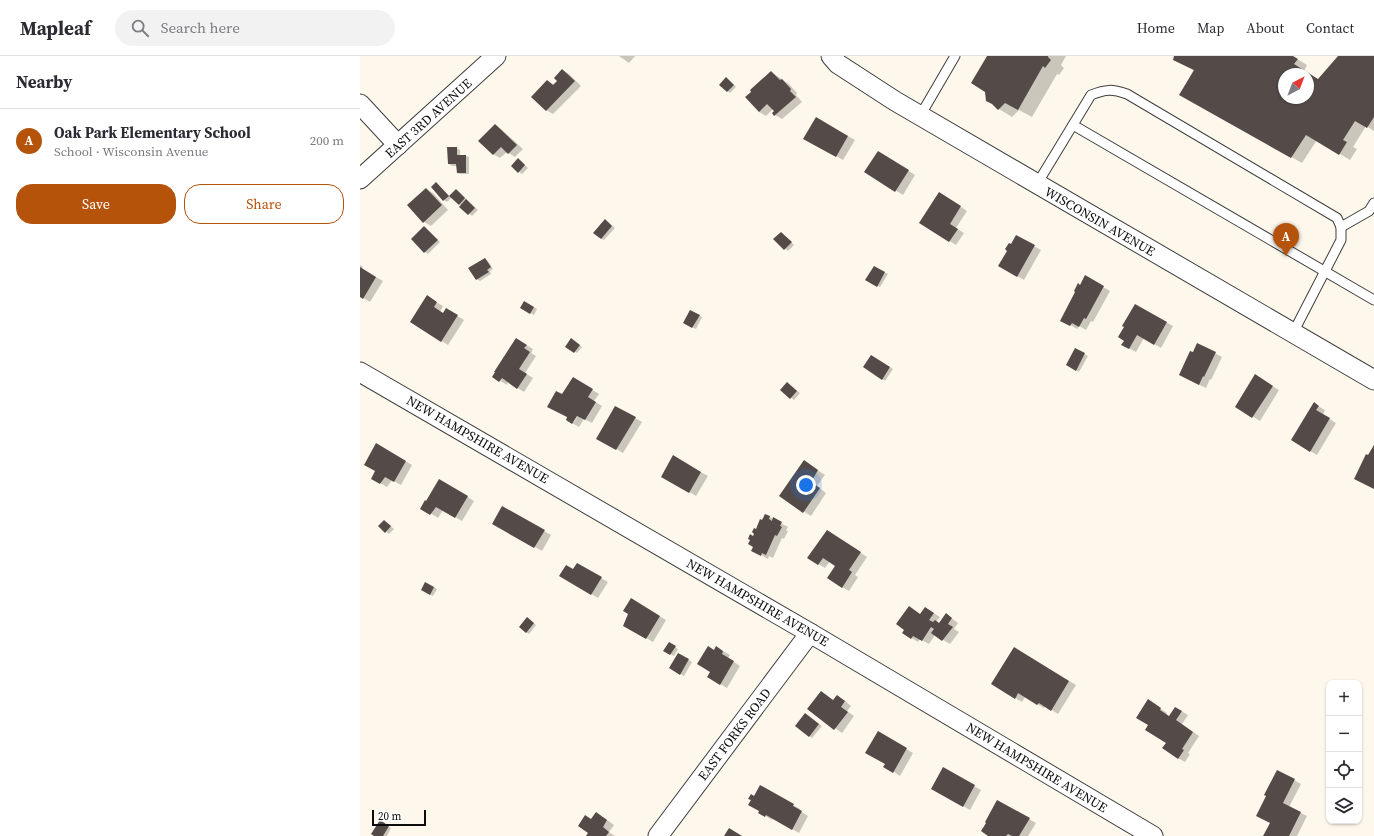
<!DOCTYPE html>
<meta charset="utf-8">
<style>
:root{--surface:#fff;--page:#f2f2f3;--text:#2b2b33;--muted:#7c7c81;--line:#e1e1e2;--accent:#b45309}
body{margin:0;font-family:"Source Serif 4",serif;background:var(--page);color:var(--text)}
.controls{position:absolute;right:12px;bottom:12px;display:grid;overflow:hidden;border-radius:8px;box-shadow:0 1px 3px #0004}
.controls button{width:36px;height:36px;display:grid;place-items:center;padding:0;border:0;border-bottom:1px solid var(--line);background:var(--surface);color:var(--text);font:20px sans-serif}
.compass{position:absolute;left:918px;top:12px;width:36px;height:36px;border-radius:50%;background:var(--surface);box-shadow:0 1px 3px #0004;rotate:42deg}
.scale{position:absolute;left:12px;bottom:10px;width:54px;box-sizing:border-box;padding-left:4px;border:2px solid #0c0c0c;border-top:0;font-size:11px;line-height:14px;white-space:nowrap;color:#0c0c0c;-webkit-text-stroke:3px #fff;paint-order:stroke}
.you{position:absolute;left:446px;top:429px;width:14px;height:14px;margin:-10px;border:3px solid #fff;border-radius:50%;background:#1a73e8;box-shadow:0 0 0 6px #1a73e833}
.badge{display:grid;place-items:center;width:26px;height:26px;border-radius:50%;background:var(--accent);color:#fff;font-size:13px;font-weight:700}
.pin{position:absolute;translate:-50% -33px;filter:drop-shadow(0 1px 2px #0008)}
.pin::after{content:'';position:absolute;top:21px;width:14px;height:12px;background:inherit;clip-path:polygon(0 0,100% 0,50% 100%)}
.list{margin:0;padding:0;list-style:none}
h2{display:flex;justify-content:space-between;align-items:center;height:52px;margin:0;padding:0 16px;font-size:17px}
h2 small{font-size:13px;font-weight:400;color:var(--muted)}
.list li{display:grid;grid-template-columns:26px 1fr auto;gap:12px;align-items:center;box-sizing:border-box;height:64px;padding:0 16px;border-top:1px solid var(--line)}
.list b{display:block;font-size:15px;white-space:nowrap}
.list p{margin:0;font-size:13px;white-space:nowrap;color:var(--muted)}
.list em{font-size:13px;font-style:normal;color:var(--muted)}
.actions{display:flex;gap:8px;padding:12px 16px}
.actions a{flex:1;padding:9px 0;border:1px solid var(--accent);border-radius:16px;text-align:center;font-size:14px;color:var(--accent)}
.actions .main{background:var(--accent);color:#fff}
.icon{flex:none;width:22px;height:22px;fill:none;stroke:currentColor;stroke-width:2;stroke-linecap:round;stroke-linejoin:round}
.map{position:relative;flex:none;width:1014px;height:780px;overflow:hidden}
header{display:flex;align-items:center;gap:24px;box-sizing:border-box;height:56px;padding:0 20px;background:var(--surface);border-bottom:1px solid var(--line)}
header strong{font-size:19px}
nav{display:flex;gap:22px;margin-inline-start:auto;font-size:14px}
.search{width:280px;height:36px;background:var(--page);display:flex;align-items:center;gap:10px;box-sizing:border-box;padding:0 14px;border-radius:22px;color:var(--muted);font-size:15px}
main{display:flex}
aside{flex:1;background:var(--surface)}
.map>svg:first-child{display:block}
.shadow{fill:#0003;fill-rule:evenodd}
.building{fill:#544b49;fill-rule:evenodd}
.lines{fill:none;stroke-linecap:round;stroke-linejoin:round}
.lane-casing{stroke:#3f3f3f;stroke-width:11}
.street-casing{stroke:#3f3f3f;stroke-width:21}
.lane{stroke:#fff;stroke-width:9}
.street{stroke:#fff;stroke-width:19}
.labels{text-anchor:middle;stroke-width:4;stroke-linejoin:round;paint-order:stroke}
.street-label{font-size:13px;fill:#0c0c0c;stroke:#fff}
</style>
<header>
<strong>Mapleaf</strong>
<div class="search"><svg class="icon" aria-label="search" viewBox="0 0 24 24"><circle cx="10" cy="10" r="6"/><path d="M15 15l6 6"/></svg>Search here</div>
<nav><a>Home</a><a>Map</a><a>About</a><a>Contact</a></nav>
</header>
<main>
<aside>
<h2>Nearby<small></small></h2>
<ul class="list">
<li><span class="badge">A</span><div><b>Oak Park Elementary School</b><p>School · Wisconsin Avenue</p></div><em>200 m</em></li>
</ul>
<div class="actions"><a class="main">Save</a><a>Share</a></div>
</aside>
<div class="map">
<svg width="1014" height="780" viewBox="0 0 1014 780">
<rect width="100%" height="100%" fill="#fef8ec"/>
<g class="shadow">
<polygon points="259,0 275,0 269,7"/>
<polygon points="628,0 706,0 701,9 704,12 699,19 697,18 672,61 659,54 652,61 639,53"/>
<path d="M815,0H932L947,9L944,15L959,24L979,0H1014V75L1006,70L993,91L997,93L990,104L957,84L942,107L821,39L835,15L814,4ZM924,18H948V42H924Z"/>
<polygon points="202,14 209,18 221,30 193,58 186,54 188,25 195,29 198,25"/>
<polygon points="411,16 429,28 437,37 436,39 442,46 422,63 415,59 413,57 415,55 413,53 406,60 399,56"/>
<polygon points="369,24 376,31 370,37 360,29"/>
<polygon points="456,62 495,84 483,104 445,82"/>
<polygon points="135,69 141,73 163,93 155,101 147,96 140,102 133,98"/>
<polygon points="97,92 100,94 100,100 106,100 109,101 109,118 101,118 97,117 97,110 92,110 89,108"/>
<polygon points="518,96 555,119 543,139 506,116"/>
<polygon points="161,105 168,112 162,118 152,110"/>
<polygon points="76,127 90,141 96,134 99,136 118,154 112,160 92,141 87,146 84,144"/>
<polygon points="66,133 73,137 88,154 71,170 64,166"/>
<polygon points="586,141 607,155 596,172 604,177 596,189 561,167"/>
<polygon points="248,166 255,172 244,184 241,183"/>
<polygon points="64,171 80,186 68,198 65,196"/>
<polygon points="421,177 434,189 428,195 415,183"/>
<polygon points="656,180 681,194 664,224 639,210"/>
<polygon points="125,203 128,205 133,213 130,215 131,218 120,225 117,223"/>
<polygon points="0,209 3,211 2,213 23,225 10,246 0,240"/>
<polygon points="514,211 528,218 520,231 507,224"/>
<polygon points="726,221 750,235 733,266 731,265 726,274 719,270 717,273 702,264"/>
<polygon points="67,241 83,250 80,256 84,258 87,254 104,264 88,289 51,266"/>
<polygon points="165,246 177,253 174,259 161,252"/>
<polygon points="775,249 813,270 801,292 784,282 776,296 763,289 765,284"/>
<polygon points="330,255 342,261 336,273 324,267"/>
<polygon points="214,285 222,291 217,297 207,290"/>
<polygon points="163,287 173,293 171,297 176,300 165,317 173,322 164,336 148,326 147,329 134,321"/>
<polygon points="838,288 862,301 851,324 850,323 846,332 827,323 833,298"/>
<polygon points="716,293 728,300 719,316 707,309"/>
<polygon points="512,300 533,313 525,325 504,311"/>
<polygon points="895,320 919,334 900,365 876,350"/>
<path d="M213,322L239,338L234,345L242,350L232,367L224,363L219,371L207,364L209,361L203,340ZM220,356L214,366H212Z"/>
<polygon points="430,329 440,337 434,344 422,334"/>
<polygon points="954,348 965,354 963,359 976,367 957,399 932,384"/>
<polygon points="256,351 282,366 263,397 238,382"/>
<polygon points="17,388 52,409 41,429 32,424 27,431 12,422 16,415"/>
<polygon points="314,401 348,420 336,440 303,420"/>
<polygon points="450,409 465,419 457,430 466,437 451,460 420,440"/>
<polygon points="80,424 114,445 102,465 83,454 78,462 62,452 67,446"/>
<polygon points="142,451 191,479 182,495 133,467"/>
<polygon points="406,459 428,471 426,474 428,475 424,483 422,482 413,502 409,500 408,503 393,494 394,491 391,484"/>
<polygon points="27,467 34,473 29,478 19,470"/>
<polygon points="474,479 507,501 495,519 498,521 489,535 482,531 477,510 470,505 465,512 448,502"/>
<polygon points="217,508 248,526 238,542 201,520 213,515"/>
<polygon points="74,531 77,533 73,540 62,534"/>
<polygon points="271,543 306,564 293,586 264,569 270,558"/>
<polygon points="572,556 580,561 576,566 579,568 586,558 598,567 594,573 599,576 590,588 575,579 569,588 560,583 558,586 550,581 561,559"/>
<polygon points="170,564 176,569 169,578 166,576"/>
<polygon points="309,587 318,593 314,600 305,595"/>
<polygon points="654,592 716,629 698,658 686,650 684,652 665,641 662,646 632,628"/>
<polygon points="354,595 363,595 370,599 368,602 380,610 367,632 348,621 351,615"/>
<polygon points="319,598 332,606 324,620 311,612"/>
<polygon points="484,644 491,650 487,655 494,660 482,677 449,653"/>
<polygon points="795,649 807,657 806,659 810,661 816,652 828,659 822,668 839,680 828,697 830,698 825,706 818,702 807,687 789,669"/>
<polygon points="446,658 462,670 452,682 449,680"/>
<polygon points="519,677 553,697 540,720 525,710 526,708"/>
<polygon points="583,712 621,734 610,754 572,732"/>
<polygon points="934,724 941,728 929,751 947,760 937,780 906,780"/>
<polygon points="401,731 440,753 439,754 448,760 439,777 413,762 412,764 399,756 400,755 395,741"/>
<polygon points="638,745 676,767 668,780 631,780"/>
<polygon points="243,761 254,769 249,776 255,780 227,780 232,764"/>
<polygon points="20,766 31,772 27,780 16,780"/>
</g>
<g class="building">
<polygon points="627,0 688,0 688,1 691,4 685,12 683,10 658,54 645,47 638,54 632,48 626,45 625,36 611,27"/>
<path d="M814,0H933L938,3L934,8L958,23L978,0H1014V61L1007,72L995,65L983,84L987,86L979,99L946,79L931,102L819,39L834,14L813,4ZM924,18H948V42H924Z"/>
<polygon points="202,13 215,25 186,55 171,41 187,24 193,29 197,25 194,22"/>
<polygon points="411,15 420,24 422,23 431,33 430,35 436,41 414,60 412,57 414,55 407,48 399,56 385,41 391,36 390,34"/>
<polygon points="366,21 374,29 367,36 359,29"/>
<polygon points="456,61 488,80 476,101 443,83"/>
<polygon points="135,68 157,89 148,98 141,91 133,99 118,85"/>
<polygon points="87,91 97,91 97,99 106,99 106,117 97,117 96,108 88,108"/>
<polygon points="518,95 549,114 535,136 504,116"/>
<polygon points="158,102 165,109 158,117 151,110"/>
<polygon points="76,126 89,140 83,145 71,131"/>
<polygon points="66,132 82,149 63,167 47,149"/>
<polygon points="96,133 105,142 99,149 89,140"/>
<polygon points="579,136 601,150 590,168 598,173 589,186 559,167"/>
<polygon points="106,143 115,152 108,159 99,151"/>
<polygon points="245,163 252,170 241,183 233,177"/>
<polygon points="64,170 78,184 64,197 51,183"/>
<polygon points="421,176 432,186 424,194 413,183"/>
<polygon points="656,179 675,189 657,221 638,210 647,195 645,193 649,187 651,188"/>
<polygon points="125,202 131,211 127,214 129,216 116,224 108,212"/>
<polygon points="514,210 525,216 517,231 505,224"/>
<polygon points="0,211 16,221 3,243 0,241"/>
<polygon points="725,219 744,230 726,263 724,262 719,271 712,267 710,270 700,265 715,236 714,235 718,227 720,229"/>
<polygon points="67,239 77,246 74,251 83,257 86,252 98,259 81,286 50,266"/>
<polygon points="164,245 174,251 170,258 160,252"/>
<polygon points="775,248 807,266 794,289 777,279 769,293 761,289 764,285 758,281 764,271 762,270"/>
<polygon points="330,254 340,259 332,272 323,267"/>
<polygon points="156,282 167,289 164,292 170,296 159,313 167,318 157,333 142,322 139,326 132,321 135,316 134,316"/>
<polygon points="211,282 220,289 214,297 205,291"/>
<polygon points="837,287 856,296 844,321 843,320 839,329 819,319 830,295 833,296"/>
<polygon points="715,292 725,297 716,315 706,309"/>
<polygon points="511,299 530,311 522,324 503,311"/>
<polygon points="895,318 913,330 892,362 875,351"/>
<polygon points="213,321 233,333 228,341 236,346 225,364 217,360 212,368 206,364 207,361 187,351 196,335 202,338"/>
<polygon points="427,326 437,335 430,343 420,334"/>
<polygon points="954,346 959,350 956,354 970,362 950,396 931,384"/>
<polygon points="255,350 276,361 256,394 236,383"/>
<polygon points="16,387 46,405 34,426 25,421 20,428 11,423 15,415 4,409"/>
<polygon points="1014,389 1014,433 994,423 1006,398 1008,399"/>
<polygon points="313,399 341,416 329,437 301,421"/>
<polygon points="444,404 458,414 451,426 460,432 443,457 419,440"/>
<polygon points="79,423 108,440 95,462 76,451 70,459 60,453 65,444 66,445"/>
<polygon points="142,450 185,474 174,492 132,468"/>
<polygon points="405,458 410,460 409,463 412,465 413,461 422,466 420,470 422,471 417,480 415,479 406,499 402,497 401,500 391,495 393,491 388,488 390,484 388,483 390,478 393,480 394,478 392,476 394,472 396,473 400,463 402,464"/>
<polygon points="24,464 31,470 25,477 18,470"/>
<polygon points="467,474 501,496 489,514 492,516 482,532 467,522 475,510 463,502 458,509 447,502"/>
<polygon points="217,507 242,521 231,539 199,520 206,509 213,513"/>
<polygon points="65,526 74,531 70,539 61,534"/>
<polygon points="271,542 300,560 286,583 263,570 268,558 263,555"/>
<polygon points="549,550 560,558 565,551 574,557 569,564 573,566 575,564 579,567 586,557 592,562 588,568 593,571 582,585 571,577 574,573 571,571 562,585 553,580 551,583 542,577 544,574 536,568"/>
<polygon points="167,561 174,567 166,577 159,571"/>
<polygon points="309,586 316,590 310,599 303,595"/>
<polygon points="348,590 354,594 356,590 363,595 362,598 374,605 360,629 347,621 350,616 337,608"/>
<polygon points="654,591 709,625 691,655 679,647 677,649 658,637 655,643 631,628"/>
<polygon points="318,597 329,603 320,619 309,612"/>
<polygon points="461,635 473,644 477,639 485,645 481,651 488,656 474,674 447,653"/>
<polygon points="788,643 801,652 800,654 809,660 815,651 822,655 816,664 833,676 822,693 824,694 818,703 802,692 806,687 785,674 788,669 776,662"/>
<polygon points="445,657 459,668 449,681 435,670"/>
<polygon points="518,675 547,692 533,717 523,711 525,708 505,697"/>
<polygon points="583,711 615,729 603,751 571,733"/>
<polygon points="917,714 935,723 923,747 941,756 929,780 903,780 910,767 896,760 906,740 904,739"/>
<polygon points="400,729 434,748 433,750 442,755 432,774 406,759 405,761 398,757 399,755 388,749 391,744 388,743 391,738 394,740"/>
<polygon points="637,744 670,762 659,780 652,780 648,778 646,780 628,780 621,775 626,767 625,766"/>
<polygon points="236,756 247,764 243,771 249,776 246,780 226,780 228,777 218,770 225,759 231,763"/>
<polygon points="20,764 29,770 23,780 14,780 11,778"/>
<polygon points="369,772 382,780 364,780"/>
</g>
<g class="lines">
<defs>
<g id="lane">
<polyline points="560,60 595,0"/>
<polyline points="713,69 1014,244"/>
<path d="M677,128L731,39C746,33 752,33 767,38L977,162L981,171V184L933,277"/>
<polyline points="981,171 1009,155 1014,147"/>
</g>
<g id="street">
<polyline points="471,0 478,8 535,45 1014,324"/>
<polyline points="0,48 38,89"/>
<polyline points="0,123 136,0"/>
<polyline points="0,316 450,577 793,780"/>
<polyline points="298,780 450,577"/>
</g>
</defs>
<use href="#lane" class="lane-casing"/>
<use href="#street" class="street-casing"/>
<use href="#lane" class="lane"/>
<use href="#street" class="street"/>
</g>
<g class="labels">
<g class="street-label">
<text transform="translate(68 62) rotate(-42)" y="5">EAST 3RD AVENUE</text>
<text transform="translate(740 165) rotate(30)" y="5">WISCONSIN AVENUE</text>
<text transform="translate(118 383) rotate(30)" y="5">NEW HAMPSHIRE AVENUE</text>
<text transform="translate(398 546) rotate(30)" y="5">NEW HAMPSHIRE AVENUE</text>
<text transform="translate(374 678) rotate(-53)" y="5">EAST FORKS ROAD</text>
<text transform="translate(677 711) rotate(31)" y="5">NEW HAMPSHIRE AVENUE</text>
</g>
</g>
</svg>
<div class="controls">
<button>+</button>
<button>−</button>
<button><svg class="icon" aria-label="locate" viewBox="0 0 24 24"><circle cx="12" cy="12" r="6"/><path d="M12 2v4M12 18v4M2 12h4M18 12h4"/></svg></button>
<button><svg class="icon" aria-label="layers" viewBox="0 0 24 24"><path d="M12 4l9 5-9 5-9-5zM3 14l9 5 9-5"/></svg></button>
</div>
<svg class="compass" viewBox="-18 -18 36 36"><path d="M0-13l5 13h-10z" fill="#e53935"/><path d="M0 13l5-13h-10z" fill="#7c7c81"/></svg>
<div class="scale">20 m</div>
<div class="you"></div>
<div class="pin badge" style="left:926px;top:200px">A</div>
</div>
</main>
